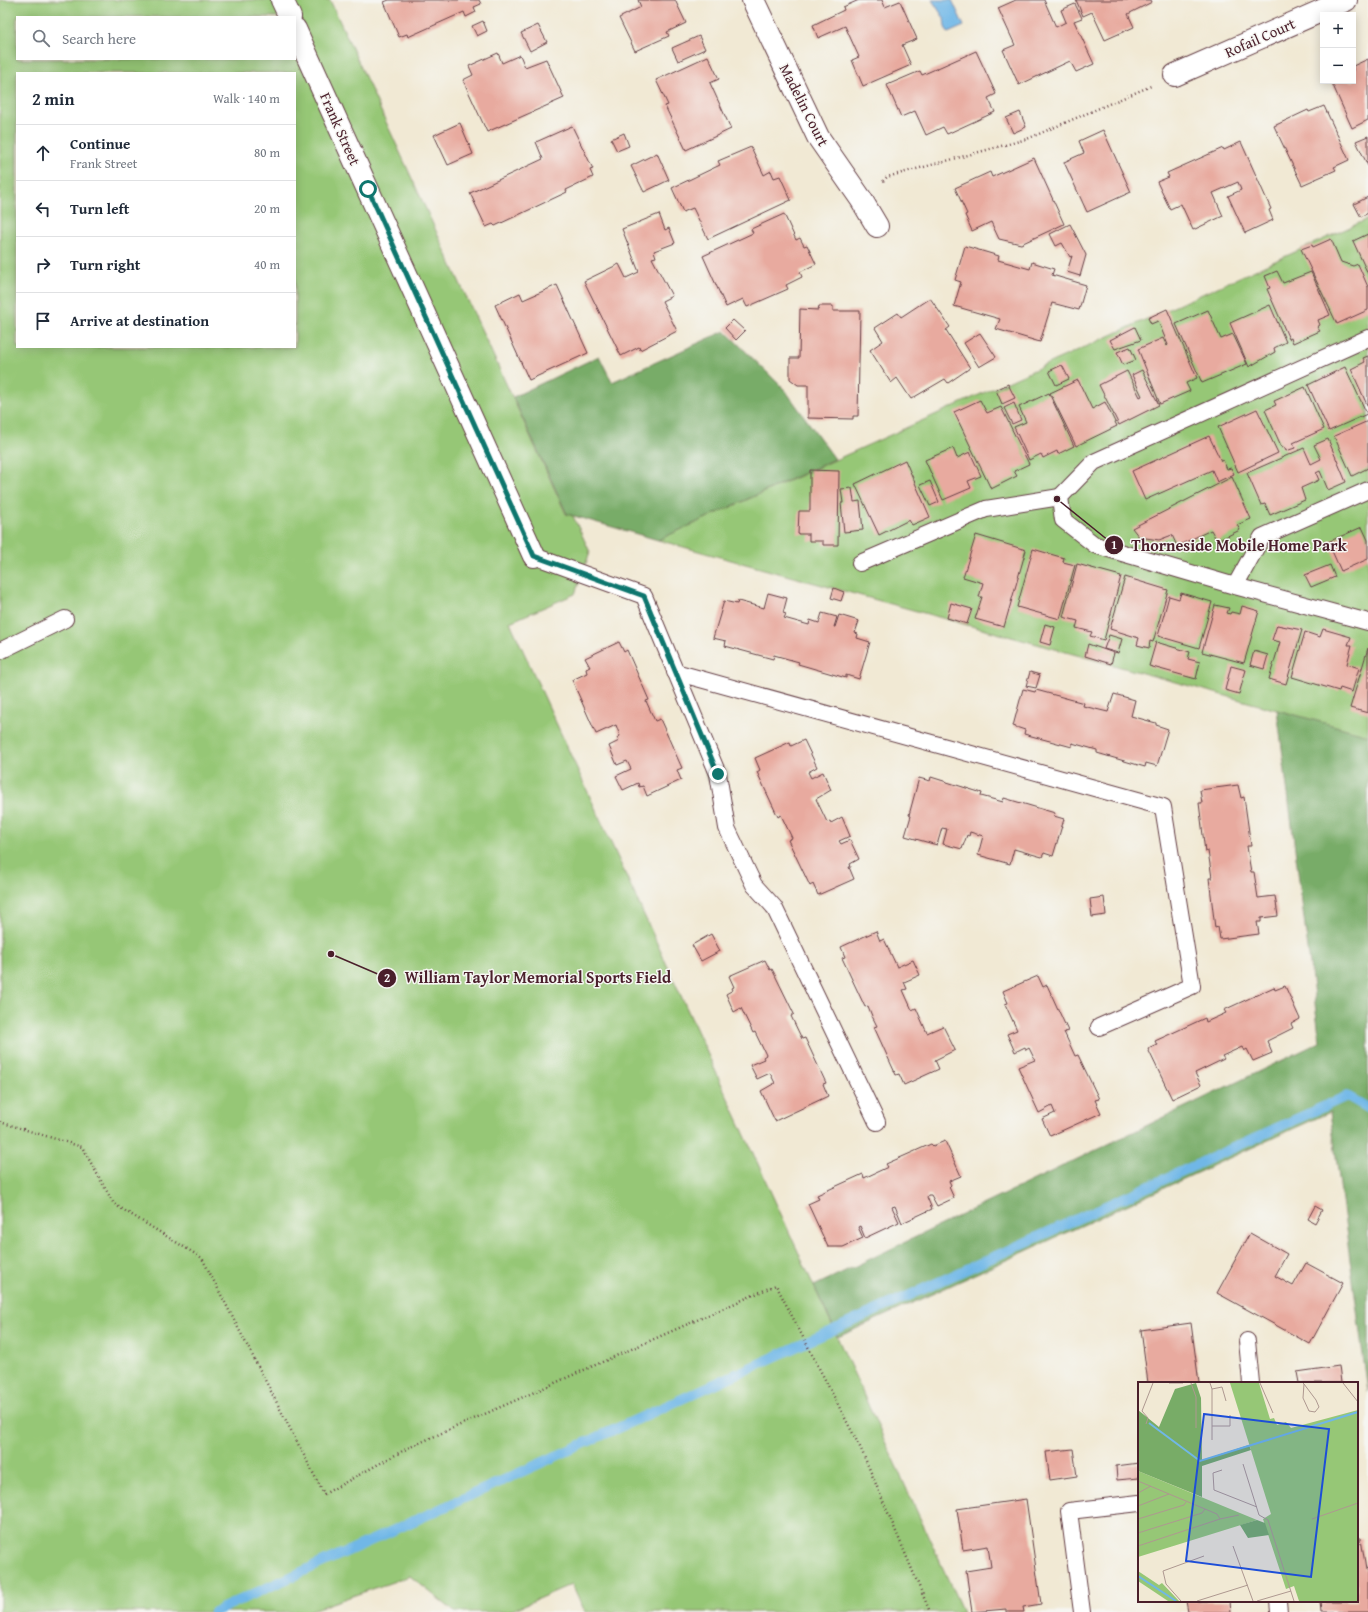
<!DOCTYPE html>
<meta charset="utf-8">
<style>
:root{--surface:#fff;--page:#f2f2f3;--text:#1f2937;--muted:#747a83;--line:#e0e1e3}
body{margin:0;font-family:"Gentium Book Plus",serif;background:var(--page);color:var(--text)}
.controls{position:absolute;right:12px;top:12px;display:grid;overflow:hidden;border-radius:0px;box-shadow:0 2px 10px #0003}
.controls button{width:36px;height:36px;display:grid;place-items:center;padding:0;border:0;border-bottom:1px solid var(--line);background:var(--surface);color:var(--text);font:20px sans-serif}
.stop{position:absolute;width:12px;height:12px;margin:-9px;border:3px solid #0f766e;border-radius:50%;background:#fff}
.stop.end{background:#0f766e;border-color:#fff;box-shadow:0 1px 4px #0008}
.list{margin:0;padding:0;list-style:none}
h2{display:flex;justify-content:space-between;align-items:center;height:52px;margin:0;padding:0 16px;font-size:17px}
h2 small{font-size:13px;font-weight:400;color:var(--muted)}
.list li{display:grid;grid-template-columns:26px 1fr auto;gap:12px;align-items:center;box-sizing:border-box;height:56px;padding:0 16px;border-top:1px solid var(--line)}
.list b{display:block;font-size:15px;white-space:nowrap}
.list p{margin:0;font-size:13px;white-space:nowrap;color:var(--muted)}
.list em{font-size:13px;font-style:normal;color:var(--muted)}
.icon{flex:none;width:22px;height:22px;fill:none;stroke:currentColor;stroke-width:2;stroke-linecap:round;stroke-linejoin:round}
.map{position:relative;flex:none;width:1368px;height:1612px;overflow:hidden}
.search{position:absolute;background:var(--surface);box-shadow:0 2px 10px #0003;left:16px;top:16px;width:280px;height:44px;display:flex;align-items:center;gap:10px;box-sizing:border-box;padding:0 14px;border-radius:0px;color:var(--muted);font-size:15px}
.panel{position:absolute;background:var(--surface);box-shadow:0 2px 10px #0003;left:16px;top:72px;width:280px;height:276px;border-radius:0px}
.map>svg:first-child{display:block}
.green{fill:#96c776;stroke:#707350;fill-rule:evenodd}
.forest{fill:#78ac67;stroke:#616649}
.water{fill:#70b7e7;stroke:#5d6b89}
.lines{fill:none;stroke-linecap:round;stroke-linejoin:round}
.stream{stroke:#70b7e7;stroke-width:10}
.building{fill:#e8aa9f}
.service-casing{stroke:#633d44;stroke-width:18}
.minor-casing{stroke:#633d44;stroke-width:24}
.path{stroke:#633d44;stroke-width:2.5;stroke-dasharray:1 3;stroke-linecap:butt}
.service{stroke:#fff;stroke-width:16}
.minor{stroke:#fff;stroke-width:22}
.route{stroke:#0f766e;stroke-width:5}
.labels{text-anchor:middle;stroke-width:3;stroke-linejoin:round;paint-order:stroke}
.street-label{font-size:15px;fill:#4a1f2b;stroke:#f6f6f2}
.inset-river{fill:none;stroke:#70b7e7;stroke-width:2}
.inset-road{fill:none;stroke:#ae9890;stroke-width:1}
.view{fill:#1d4ed8;fill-opacity:0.15;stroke:#1d4ed8;stroke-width:2}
.inset-edge{fill:none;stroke:#4a1f2b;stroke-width:2}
.leader{fill:none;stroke:#4a1f2b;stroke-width:1.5}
.callout-dot{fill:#4a1f2b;stroke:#f6f6f2;stroke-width:1.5}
.mark-label{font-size:12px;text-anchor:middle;font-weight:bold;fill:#fff}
.callout-label{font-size:16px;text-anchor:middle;font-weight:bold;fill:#4a1f2b;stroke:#f6f6f2;stroke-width:3;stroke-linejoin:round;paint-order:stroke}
</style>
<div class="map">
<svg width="1368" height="1612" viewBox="0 0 1368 1612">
<rect width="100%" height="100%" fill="#f6f6f2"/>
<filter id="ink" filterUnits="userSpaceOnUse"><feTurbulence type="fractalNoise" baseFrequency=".025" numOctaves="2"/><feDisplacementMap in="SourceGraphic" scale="8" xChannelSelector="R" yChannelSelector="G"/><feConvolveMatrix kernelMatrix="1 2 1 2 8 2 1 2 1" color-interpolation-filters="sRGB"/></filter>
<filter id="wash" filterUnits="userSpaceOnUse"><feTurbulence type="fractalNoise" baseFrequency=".012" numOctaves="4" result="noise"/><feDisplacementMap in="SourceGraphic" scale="16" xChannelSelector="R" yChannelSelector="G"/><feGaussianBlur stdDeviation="0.9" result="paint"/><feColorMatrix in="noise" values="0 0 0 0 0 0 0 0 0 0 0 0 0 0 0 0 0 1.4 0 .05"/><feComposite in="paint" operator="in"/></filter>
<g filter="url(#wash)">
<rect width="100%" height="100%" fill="#f1e9d4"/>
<g class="green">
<path d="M0,0H330L566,514L573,516L590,552L575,594L510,622L963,1612H585L572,1584L508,1612H455L410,1576L306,1612H0ZM17,17H295V59H17ZM17,73H295V347H17Z"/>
<polygon points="1368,219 1368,735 658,540"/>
</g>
<g class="forest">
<polygon points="725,331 785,390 835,459 658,540 567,514 513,397 599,356 612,382"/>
<polygon points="1277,710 1368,735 1368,1392 1330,1112 838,1337 814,1286 1320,1042"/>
</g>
<polygon class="water" points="932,0 952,0 964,26 948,33 945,27 944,18"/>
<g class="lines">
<polyline class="stream" points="214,1612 1347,1096 1368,1108"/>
</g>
<g id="blocks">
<g class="building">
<polygon points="389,0 479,0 481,4 474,7 476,12 466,17 464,12 408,37 407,34 399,37 384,2"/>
<polygon points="638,0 675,0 686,23 667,32 669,36 635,51 619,18 641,7"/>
<polygon points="859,0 882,0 885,7 900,1 917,39 902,45 911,65 863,86 852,60 859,57 845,26 818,38 813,25 844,10 843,7"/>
<polygon points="1016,0 1044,0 1056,27 1066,22 1061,10 1075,4 1082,18 1074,21 1094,64 1076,72 1070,61 1019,85 1003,50 1015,45 998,8"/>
<polygon points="1076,0 1151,0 1152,2 1128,14 1134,27 1105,40 1092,12 1083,16"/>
<polygon points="483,21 487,31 477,36 472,26"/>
<polygon points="538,25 547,42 530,51 521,33"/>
<polygon points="699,36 705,49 678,61 672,48"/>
<polygon points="976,51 996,94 988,98 995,112 947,134 943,127 926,135 915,111 901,117 887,85 920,71 922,75"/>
<polygon points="498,53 502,63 520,55 525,67 546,59 564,98 487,132 463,80 473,75 469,66"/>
<polygon points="708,56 719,79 710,83 731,129 686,150 665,106 668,105 656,80"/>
<polygon points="1368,59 1368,120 1352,128 1331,81 1353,81 1353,66"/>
<polygon points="1324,106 1349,160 1334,167 1336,170 1302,185 1274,126 1308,110 1309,112"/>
<polygon points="1020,112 1026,127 1013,133 1006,118"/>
<polygon points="460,123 473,154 448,165 434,135"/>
<polygon points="572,126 593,169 590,170 593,177 566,190 567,192 495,226 493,224 486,227 470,193 543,159 536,142"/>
<polygon points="1103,130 1131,192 1087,212 1064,162 1084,153 1079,141"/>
<polygon points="624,133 629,146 617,151 611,139"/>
<polygon points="1368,136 1368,166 1356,141"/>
<polygon points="1241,142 1271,209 1269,210 1273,220 1245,233 1228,196 1241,190 1238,182 1213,193 1223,216 1193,230 1181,204 1170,209 1157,182 1169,177 1167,173 1223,148 1224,150"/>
<polygon points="751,147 764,175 771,171 774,178 780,176 791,200 708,239 693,208 683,212 672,188 720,165 718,161"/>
<polygon points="657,153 669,180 644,192 631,166"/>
<polygon points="1034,158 1064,224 1021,244 999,239 991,222 972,231 965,215 967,214 955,188 990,172 992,177"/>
<polygon points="1368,197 1368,213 1361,217 1354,204"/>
<polygon points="659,214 665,230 669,228 675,243 654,251 656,257 652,258 672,296 662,301 677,331 640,350 639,347 621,356 584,281 619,264 626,278 639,272 622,229"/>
<polygon points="784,214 796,240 800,238 804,246 807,245 816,264 800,272 802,277 786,285 788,289 747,307 743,299 726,307 703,256 753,233 751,229"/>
<polygon points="1070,224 1086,255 1080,276 1067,272 1072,256 1070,257 1062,243 1056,246 1050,234"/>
<polygon points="1368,234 1368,274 1353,241"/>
<polygon points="1331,239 1341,262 1353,266 1358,264 1368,287 1368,310 1337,324 1301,249 1312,245 1313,247"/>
<polygon points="965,246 999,256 998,260 1030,269 1032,262 1054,269 1052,275 1086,285 1079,310 1052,303 1040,342 996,329 1000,319 954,306 961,282 955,280"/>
<polygon points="1277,271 1283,283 1311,272 1330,315 1318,320 1320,325 1317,327 1320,331 1293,343 1291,338 1289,339 1267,289 1270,288 1265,276"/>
<polygon points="557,285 588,353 529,380 495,305 520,293 523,300"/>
<polygon points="930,298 950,327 946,330 970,368 948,383 945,379 911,399 897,378 891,383 870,350 883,341 875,328 898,313 901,317"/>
<polygon points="1270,305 1286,342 1274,348 1275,352 1249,367 1230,323"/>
<polygon points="819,306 833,306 833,311 860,311 858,416 853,416 853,419 808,418 808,385 798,385 790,379 790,358 799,358 800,309 818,310"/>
<polygon points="1167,309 1197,378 1186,383 1190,391 1160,404 1138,349 1163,338 1167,346 1168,345 1158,321 1151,324 1148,318"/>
<polygon points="1208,310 1221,339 1233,334 1247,364 1202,383 1176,324"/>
<polygon points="733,320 745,331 736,340 725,328"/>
<polygon points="1135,327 1141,340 1115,349 1110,340"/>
<polygon points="980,333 996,357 979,367 964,343"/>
<polygon points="1130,347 1136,360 1123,365 1117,352"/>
<polygon points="1368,356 1368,407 1351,369 1365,362 1363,358"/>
<polygon points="1062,365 1069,379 1056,385 1049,371"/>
<polygon points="1345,367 1367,414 1329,431 1308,385"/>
<polygon points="1142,370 1159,405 1119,425 1099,385 1127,371 1140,397 1142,396 1132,375"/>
<polygon points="1078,380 1092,409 1105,402 1117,426 1076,446 1050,393"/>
<polygon points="1008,384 1015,398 1002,404 996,390"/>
<polygon points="1305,387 1324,429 1293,443 1295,448 1286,451 1284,447 1282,448 1265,410 1276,405 1274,401"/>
<polygon points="1049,393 1074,446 1058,454 1057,451 1043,458 1041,454 1029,460 1014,427 1026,422 1019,407"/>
<polygon points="980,400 987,413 1001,407 1029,464 1014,471 1017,476 991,489 954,412"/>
<polygon points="1014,403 1021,420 1012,424 1004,408"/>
<polygon points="1257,409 1278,453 1238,472 1218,427"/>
<polygon points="1368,421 1368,468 1352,476 1334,436"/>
<polygon points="1209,436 1221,461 1223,460 1227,469 1231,468 1234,474 1217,482 1212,470 1145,500 1132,471"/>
<polygon points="1328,439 1346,482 1328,490 1320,471 1316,473 1319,480 1301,488 1305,500 1270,515 1265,504 1261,505 1247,473 1304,448 1311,464 1321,459 1314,445"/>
<polygon points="953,448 957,458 970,452 981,476 968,481 971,488 943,500 925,460"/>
<polygon points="905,460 930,517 912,525 909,520 879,535 855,484"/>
<polygon points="810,470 839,471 838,545 823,545 823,541 809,541 809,534 798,534 799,511 810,511"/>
<polygon points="1232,477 1251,519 1237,525 1240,530 1217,541 1211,530 1177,546 1172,535 1159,540 1139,537 1132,528"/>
<polygon points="930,481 939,502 930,506 920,485"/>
<polygon points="852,488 854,502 860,501 863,530 844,532 841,503 843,503 841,489"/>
<polygon points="1362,527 1368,540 1368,559 1341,571 1328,542"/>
<polygon points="976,535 1026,550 1004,627 975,619 982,597 979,597 983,583 963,577"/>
<polygon points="1033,549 1064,558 1063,562 1075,565 1060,619 1017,607"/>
<polygon points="1077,564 1121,576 1104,640 1090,636 1092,632 1076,628 1078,621 1063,617"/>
<polygon points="1330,565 1335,577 1311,587 1305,575"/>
<polygon points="1125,577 1168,590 1153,642 1150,641 1149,648 1137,645 1139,638 1110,629"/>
<polygon points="834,588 844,592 841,601 831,598"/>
<polygon points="768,593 787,598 783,613 786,614 784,618 809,625 810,620 819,623 822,613 837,617 834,627 835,627 839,615 859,621 855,633 858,634 857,638 870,642 859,679 846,675 846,678 798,664 799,662 774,655 773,659 725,646 726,641 713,638 724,601 737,604 738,601 764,608"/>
<polygon points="1181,593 1212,602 1199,648 1158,636 1169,596 1179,599"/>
<polygon points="951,603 972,609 967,624 947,618"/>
<polygon points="1215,605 1229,608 1227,613 1230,614 1231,612 1240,614 1242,606 1259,611 1244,663 1202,652"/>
<polygon points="1045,624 1055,627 1050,645 1040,642"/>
<polygon points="1277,625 1302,630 1286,684 1269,679 1280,642 1272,640"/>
<polygon points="1323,629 1351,637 1348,645 1352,645 1347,664 1359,668 1352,692 1340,688 1339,691 1292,677 1305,632 1320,637"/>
<polygon points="1109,635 1122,639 1118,653 1104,649"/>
<polygon points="619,642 624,652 627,650 649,700 646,701 655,721 660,719 682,768 677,770 681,780 647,796 643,786 639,787 638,783 623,790 616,776 631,769 627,761 617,765 609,746 619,741 617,738 620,736 616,725 596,734 572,680 587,673 586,669 590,667 585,658"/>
<polygon points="1156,642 1190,652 1188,659 1200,662 1196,679 1149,666"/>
<polygon points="1088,644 1114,653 1111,664 1085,656"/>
<polygon points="1368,648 1368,713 1350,708"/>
<polygon points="1254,651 1268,655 1264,669 1250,665"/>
<polygon points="1231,666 1246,670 1239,694 1225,690"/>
<polygon points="1030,672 1040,675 1036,688 1026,686"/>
<polygon points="1023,689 1035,692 1036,690 1084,703 1083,706 1108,712 1114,694 1135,700 1131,716 1156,723 1156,725 1168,729 1157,766 1146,763 1145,767 1097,753 1097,750 1072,743 1072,747 1024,734 1025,730 1013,726"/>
<polygon points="804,740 817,767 808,772 811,778 823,772 831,790 816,799 827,822 830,821 831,823 842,817 850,836 839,841 841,844 850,840 859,859 850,864 851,867 849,867 854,879 818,895 813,884 810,886 788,840 792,838 781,815 778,817 757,772 760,770 755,758 790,742 791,746"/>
<polygon points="931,777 982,793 981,796 1003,802 1004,798 1055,813 1054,816 1064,819 1053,856 1044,853 1042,857 1014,849 1010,864 978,855 983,836 970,832 969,836 967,835 962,849 943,844 947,829 942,828 937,845 905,836 911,816 909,815 919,778 930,781"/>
<polygon points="1238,785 1241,798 1244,797 1251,846 1247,846 1249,860 1251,872 1254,872 1258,898 1275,896 1278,916 1261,918 1261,922 1257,922 1259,934 1220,939 1218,927 1215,928 1209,878 1212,878 1208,851 1205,852 1202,827 1199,803 1202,803 1200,790"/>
<polygon points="1104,897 1106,915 1092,917 1090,899"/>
<polygon points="876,931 880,941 884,939 897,967 913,960 920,975 904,982 907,989 903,990 912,1010 916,1008 927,1033 943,1026 955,1050 935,1060 939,1069 904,1085 899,1074 896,1075 874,1027 877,1026 872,1016 868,1006 865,1007 842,958 845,957 841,947"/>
<polygon points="711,934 720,951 701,961 692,945"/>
<polygon points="765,960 770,970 772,969 794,1014 791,1016 802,1039 805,1038 826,1083 823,1084 828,1096 775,1121 761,1091 775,1083 770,1073 757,1079 750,1065 764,1059 763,1057 766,1055 755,1032 753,1033 741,1008 734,1012 726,994 733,990 732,988 734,987 729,976"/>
<polygon points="1038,976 1043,987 1047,985 1057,1007 1068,1031 1064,1032 1075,1056 1078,1055 1099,1099 1095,1100 1101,1113 1050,1136 1042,1119 1055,1113 1052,1106 1039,1113 1018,1067 1035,1060 1029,1048 1026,1050 1025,1047 1015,1052 1007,1034 1017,1030 1005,1004 1008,1003 1003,991"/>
<polygon points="1285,986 1300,1019 1291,1024 1293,1028 1267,1041 1272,1053 1253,1061 1247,1049 1244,1051 1242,1047 1222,1056 1224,1059 1195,1073 1201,1085 1172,1099 1148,1049 1157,1045 1155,1041 1205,1018 1206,1022 1226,1013 1224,1010 1274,987 1275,990"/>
<polygon points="945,1141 961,1176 949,1181 951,1185 949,1187 954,1198 937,1206 931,1195 928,1195 927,1197 932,1209 902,1223 895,1206 892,1207 899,1222 865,1238 860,1226 858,1227 863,1238 843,1247 828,1247 808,1204 819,1199 817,1195 863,1174 864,1178 888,1167 886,1164 931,1144 933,1146"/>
<polygon points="1315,1206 1322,1210 1315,1223 1308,1219"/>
<polygon points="1250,1233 1287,1254 1275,1276 1293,1286 1306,1263 1343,1283 1310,1344 1217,1293"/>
<polygon points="1191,1323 1199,1383 1148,1383 1141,1330"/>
<polygon points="1339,1366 1341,1383 1299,1383 1297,1372"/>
<polygon points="1073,1449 1077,1476 1050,1480 1046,1452"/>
<polygon points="1139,1463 1139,1478 1117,1480 1116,1466"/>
<polygon points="1026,1499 1041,1604 1023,1607 1024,1612 1006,1612 1006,1609 972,1612 966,1571 991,1567 988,1546 963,1550 957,1509"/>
<polygon points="1357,1538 1361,1538 1366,1570 1368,1569 1368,1612 1321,1612 1320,1601 1357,1601"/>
<polygon points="1186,1601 1230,1601 1231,1612 1188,1612"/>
</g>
</g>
</g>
<g filter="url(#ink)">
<use href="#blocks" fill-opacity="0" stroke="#633d44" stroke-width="1"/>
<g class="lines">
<defs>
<g id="service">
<polyline points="1368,338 1094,462 1060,497 1063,520 1095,545 1235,586 1368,622"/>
<polyline points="534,556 644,596 718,774 727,828 754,885 774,907 877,1122"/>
<polyline points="860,563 986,509 1060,497"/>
<polyline points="1235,586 1262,537 1368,490"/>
<polyline points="0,651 65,619"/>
<polyline points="675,672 1163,807 1192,986 1099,1027"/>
<polyline points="1247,1341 1251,1383"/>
<polyline points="1278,1601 1279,1612"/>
<polyline points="1082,1612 1069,1511 1139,1503"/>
</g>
<g id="minor">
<polyline points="282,0 290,17"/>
<polyline points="753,0 818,137 861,199 877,226"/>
<polyline points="295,29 534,556"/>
<polyline points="1175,75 1346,0"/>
</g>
</defs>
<use href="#service" class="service-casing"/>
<use href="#minor" class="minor-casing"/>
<g class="path">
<polyline points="883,181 887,177 1027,139 1151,86"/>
<polyline points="0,1122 82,1147 114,1204 202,1258 324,1494 408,1448 776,1285 861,1449 930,1612"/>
</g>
<use href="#service" class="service"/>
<use href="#minor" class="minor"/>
</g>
</g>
<g class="lines" filter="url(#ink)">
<polyline class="route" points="368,189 534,556 644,596 718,774"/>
</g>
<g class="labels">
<g class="street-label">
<text transform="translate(1260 38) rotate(-24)" y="5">Rofail Court</text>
<text transform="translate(804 105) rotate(63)" y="5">Madelin Court</text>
<text transform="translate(340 129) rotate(66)" y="5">Frank Street</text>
</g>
</g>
<g transform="translate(1138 1382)">
<rect width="220" height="220" fill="#f1e9d4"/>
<path d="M92,1H121L132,37L136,36L139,43L148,40L153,46L220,28V219H161L156,204L148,207L125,137L133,132ZM0,89L119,138L0,175ZM0,189L21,203L24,201L41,219H30L0,199Z" fill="#96c776"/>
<path d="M58,1L63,16L64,78L111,63L113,68L64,84V115L0,89V28L21,45L37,7ZM119,138L127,141L131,153L110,156L102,143Z" fill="#78ac67"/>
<path class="inset-river" d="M11,41L62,79L220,30M0,194L38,219"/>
<path class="inset-road" d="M31,1H45M53,1L58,15V46M72,1L74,7V58M122,1L135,31M165,1L166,2L178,18L181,25L177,30L171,29L165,16L166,2M205,1L220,20M74,7L84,5L88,19M8,42L10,36L4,29L15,1M74,44H92V33M105,82L121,133L130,138L156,219M84,88L75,91L76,108L119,125M0,99L79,132L82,137L0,164M0,111L13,104M0,124L31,112M0,137L46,123L48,120M82,137L101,133M174,137L220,121M0,151L64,131L67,127M95,164L115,219M43,219L28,202L25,189L66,174M59,219L110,203M119,219L153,209"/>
<path class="view" d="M66,32L191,47L173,195L48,179Z"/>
<rect width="220" height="220" class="inset-edge"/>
</g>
<path class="leader" d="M1057 499L1114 545M331 954L387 978"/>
<g class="callout-dot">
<circle cx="1057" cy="499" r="4"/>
<circle cx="331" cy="954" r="4"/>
<circle cx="1114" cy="545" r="10"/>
<circle cx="387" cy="978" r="10"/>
</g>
<g class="mark-label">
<text x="1114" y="549">1</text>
<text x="387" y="982">2</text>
</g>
<g class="callout-label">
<text x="1239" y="551">Thorneside Mobile Home Park</text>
<text x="538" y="983">William Taylor Memorial Sports Field</text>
</g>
</svg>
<div class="controls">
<button>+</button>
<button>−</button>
</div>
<div class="stop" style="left:368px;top:189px"></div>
<div class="stop end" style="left:718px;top:774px"></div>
<div class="search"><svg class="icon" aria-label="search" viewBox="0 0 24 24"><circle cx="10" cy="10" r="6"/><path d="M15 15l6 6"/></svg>Search here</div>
<section class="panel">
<h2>2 min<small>Walk · 140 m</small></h2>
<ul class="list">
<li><svg class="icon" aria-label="ahead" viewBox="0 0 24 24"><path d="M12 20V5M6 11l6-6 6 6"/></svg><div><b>Continue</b><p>Frank Street</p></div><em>80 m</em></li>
<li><svg class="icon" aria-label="left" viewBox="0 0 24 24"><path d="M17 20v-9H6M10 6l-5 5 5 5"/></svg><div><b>Turn left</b></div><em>20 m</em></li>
<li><svg class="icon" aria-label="right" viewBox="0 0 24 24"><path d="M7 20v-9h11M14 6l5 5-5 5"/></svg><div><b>Turn right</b></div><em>40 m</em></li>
<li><svg class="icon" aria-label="arrive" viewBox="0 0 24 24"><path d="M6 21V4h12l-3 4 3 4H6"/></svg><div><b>Arrive at destination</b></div></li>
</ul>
</section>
</div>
